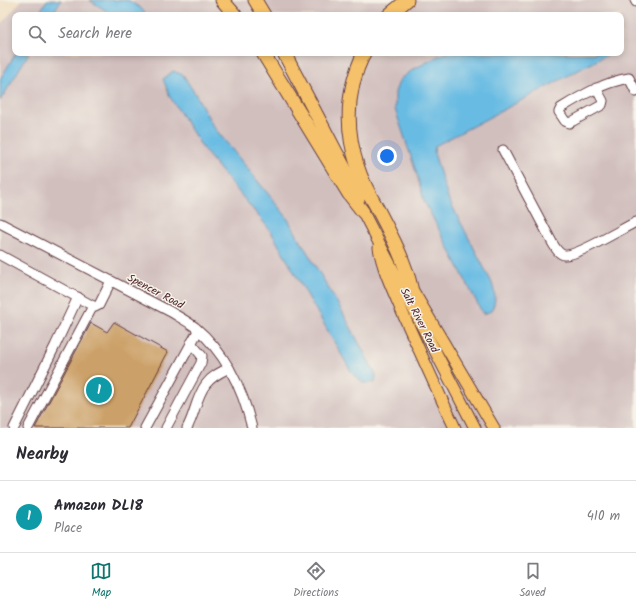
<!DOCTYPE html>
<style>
:root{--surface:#fff;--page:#f2f2f3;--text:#2b2b33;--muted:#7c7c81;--line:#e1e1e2;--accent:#0f766e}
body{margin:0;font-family:Kalam,sans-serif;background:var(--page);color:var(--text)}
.you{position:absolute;left:387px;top:156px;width:14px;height:14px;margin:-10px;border:3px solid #fff;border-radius:50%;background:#1a73e8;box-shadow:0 0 0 6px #1a73e833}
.badge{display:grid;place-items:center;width:26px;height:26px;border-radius:50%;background:var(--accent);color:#fff;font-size:13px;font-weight:700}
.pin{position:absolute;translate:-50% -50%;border:2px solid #fff;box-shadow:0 1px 4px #0006}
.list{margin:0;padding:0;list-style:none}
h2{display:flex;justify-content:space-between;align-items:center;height:52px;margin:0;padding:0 16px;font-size:17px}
h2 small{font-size:13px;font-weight:400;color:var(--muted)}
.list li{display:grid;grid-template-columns:26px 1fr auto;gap:12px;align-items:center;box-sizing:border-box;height:72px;padding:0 16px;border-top:1px solid var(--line)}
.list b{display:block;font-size:15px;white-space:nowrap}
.list p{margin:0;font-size:13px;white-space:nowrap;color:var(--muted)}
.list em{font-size:13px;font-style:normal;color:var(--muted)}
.icon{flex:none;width:22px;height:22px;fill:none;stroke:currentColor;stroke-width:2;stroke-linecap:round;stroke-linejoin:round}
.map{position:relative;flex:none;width:636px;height:428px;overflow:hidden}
.search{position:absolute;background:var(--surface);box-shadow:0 2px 6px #0003;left:12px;right:12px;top:12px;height:44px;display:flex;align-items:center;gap:10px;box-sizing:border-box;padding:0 14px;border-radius:8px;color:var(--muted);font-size:15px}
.sheet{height:124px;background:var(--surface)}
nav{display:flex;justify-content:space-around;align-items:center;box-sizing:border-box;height:56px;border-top:1px solid var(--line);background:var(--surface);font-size:11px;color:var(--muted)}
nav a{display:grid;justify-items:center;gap:2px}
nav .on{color:var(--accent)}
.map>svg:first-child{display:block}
.industrial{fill:#d1bfbe;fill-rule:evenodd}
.water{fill:#67bbe3;stroke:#586d87}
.building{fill:#cca169}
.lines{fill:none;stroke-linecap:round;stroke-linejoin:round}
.minor-casing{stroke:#633c41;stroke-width:11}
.major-casing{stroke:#633c41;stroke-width:13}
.highway-casing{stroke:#633c41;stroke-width:15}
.minor{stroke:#fff;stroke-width:9}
.major{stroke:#f5c16b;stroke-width:11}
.highway{stroke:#f5c16b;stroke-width:13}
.labels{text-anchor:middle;stroke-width:3;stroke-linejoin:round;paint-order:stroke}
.street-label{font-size:11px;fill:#4a1f2b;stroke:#f7f3e8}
</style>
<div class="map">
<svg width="636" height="428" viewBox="0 0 636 428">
<rect width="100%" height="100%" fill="#f7f3e8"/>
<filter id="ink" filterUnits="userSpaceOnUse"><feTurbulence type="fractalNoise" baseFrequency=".025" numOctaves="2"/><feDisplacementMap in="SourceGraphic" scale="8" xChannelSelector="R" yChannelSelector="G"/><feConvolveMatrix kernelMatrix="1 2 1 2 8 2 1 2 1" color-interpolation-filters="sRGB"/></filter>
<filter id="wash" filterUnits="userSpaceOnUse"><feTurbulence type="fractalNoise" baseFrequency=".012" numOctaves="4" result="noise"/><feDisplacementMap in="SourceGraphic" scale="16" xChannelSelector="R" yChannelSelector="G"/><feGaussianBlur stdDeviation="0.9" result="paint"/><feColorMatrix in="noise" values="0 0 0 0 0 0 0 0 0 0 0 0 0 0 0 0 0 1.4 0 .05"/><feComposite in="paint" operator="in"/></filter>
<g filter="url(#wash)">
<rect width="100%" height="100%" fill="#f0debf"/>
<path class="industrial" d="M22,0H636V428H0V25ZM15,15H621V53H15Z"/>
<g class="water">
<polygon points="47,0 61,0 52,15 38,15"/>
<polygon points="89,0 128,0 142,9 147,15 113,15"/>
<polygon points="16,53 29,53 0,101 0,79"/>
<path d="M444,53H611L435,146L434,153L448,198L492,283C495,294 497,301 491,311L483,314L424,201L417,175L395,109V92L400,79L414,69Z"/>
<polygon points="173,71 183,75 196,95 213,126 286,216 342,311 376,375 375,383 363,383 352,373 270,230 204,150 170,97 163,79"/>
</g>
<g id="blocks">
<polygon class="building" points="114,322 168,352 128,428 35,428 91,323 107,332"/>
</g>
</g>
<g filter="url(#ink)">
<use href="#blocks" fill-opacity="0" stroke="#633c41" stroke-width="1"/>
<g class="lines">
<defs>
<g id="minor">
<polyline points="635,0 636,2"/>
<path d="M596,88L603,101L602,105L573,121L569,123L565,121L559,112L561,108C582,95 605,82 629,78L636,92"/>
<path d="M503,150L553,244C556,249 559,254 564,255C576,257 623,228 636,222"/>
<path d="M0,223L171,312C179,317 187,321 195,327C226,353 243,390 252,428"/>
<polyline points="0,255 95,307 99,305 111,281"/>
<polyline points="14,428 55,346 78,297"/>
<polyline points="28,428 93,306"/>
<polyline points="145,428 198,331"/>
<polyline points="166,428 201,363 202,356 191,343"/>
<path d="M187,428C195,414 196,397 206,384C212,376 221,372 229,368"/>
</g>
<g id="major">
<polyline points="363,212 475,428"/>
<path d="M379,248C383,271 394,292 403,314C420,352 437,390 455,428"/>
<polyline points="412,289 494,428"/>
</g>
<g id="highway">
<polyline points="222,0 235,15"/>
<polyline points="255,0 264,15"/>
<polyline points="389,15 407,0"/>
<polyline points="263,53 349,194 363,212"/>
<polyline points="284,53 356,190 359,197"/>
<path d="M364,53C346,90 345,129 358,168C362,181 369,194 376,206C390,233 404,258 411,287"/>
</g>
</defs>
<use href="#minor" class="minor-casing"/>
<use href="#major" class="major-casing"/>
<use href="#highway" class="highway-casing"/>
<use href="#minor" class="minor"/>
<use href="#major" class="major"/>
<use href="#highway" class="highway"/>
</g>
</g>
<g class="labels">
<g class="street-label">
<text transform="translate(156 291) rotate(28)" y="4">Spencer Road</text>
<text transform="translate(420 320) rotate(63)" y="4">Salt River Road</text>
</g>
</g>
</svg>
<div class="you"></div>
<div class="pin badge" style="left:99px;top:390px;background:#0f9aa8">1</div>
<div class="search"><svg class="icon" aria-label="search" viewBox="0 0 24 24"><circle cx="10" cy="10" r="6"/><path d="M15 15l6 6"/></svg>Search here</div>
</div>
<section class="sheet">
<h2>Nearby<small></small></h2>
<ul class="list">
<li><span class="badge" style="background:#0f9aa8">1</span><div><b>Amazon DLI8</b><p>Place</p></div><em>410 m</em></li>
</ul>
</section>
<nav>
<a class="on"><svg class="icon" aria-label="map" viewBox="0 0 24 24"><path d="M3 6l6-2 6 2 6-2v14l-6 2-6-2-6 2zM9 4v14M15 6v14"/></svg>Map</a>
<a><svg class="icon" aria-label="directions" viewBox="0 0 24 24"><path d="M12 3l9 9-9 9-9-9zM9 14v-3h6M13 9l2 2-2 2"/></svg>Directions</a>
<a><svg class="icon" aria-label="saved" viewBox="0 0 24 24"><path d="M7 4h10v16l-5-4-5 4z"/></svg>Saved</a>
</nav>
